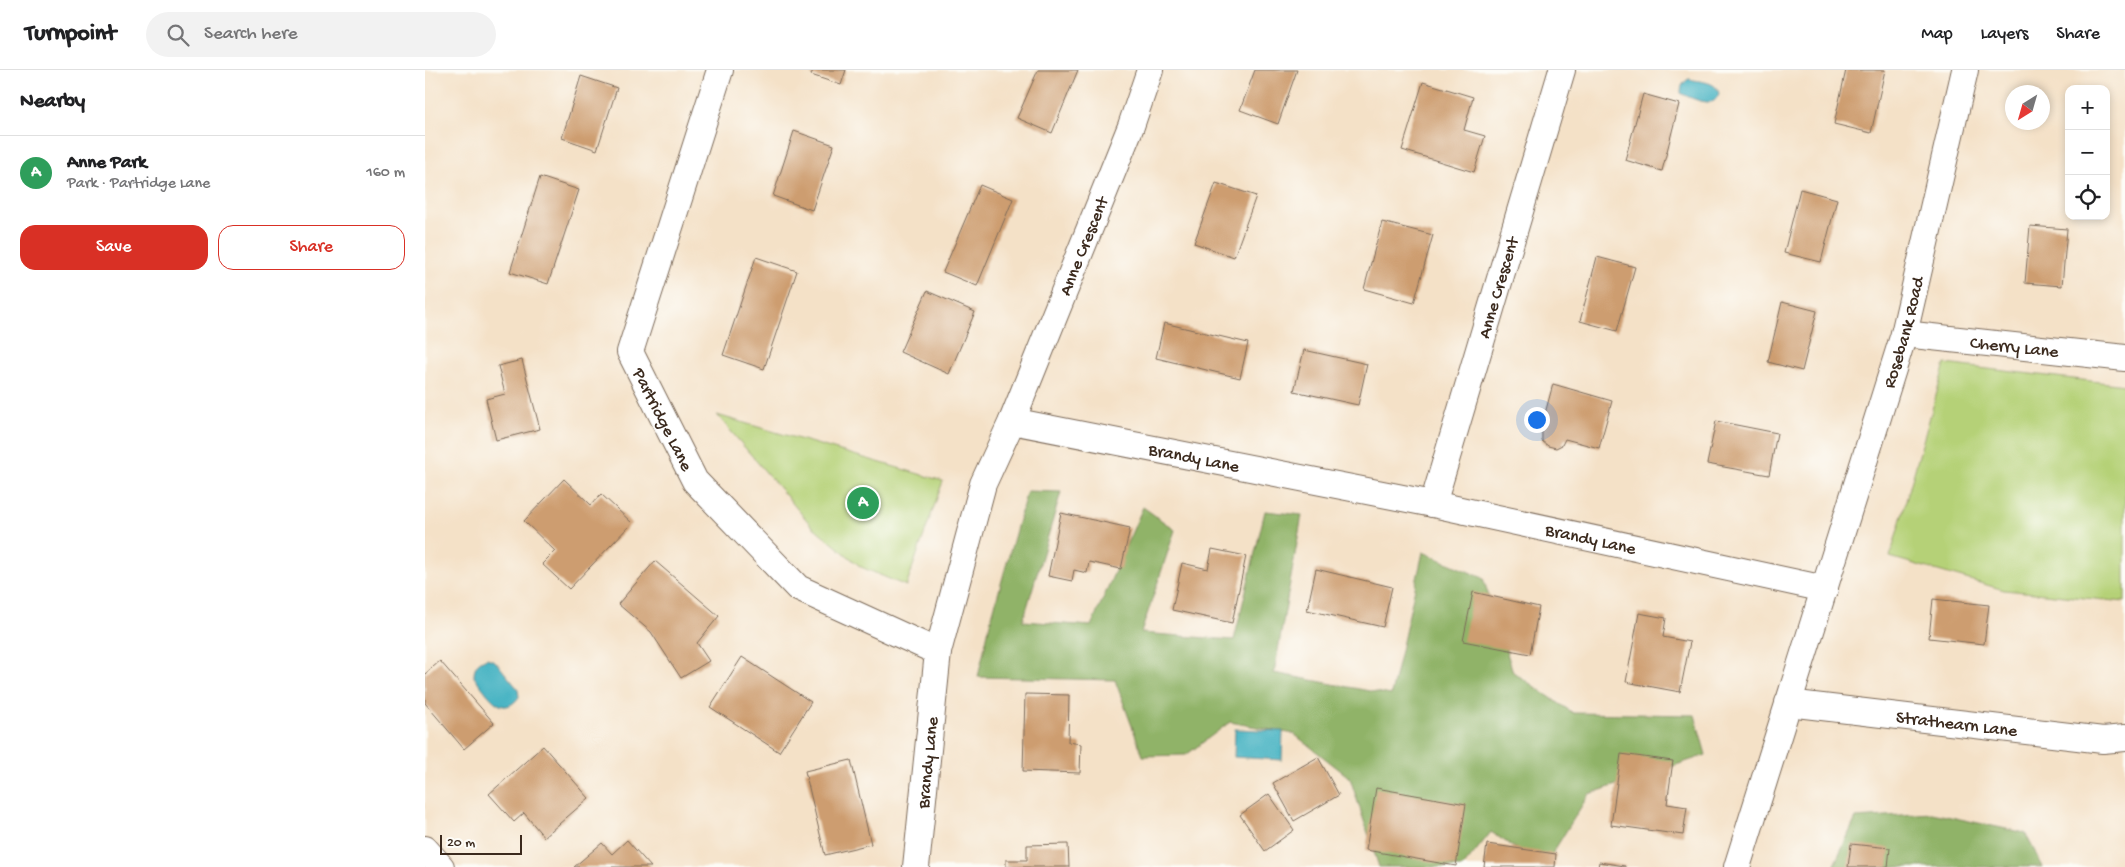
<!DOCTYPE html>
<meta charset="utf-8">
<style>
:root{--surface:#fff;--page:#f2f2f2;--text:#202124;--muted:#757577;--line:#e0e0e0;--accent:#d93025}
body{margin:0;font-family:"Gochi Hand",sans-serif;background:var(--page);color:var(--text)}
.controls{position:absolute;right:15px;top:15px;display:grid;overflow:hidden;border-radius:10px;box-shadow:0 2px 8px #0003}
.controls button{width:45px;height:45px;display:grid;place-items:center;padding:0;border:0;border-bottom:1px solid var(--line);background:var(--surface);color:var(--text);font:25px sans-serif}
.compass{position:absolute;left:1580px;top:15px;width:45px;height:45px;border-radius:50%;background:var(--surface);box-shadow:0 2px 8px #0003;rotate:217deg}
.scale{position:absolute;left:15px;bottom:12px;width:82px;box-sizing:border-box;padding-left:5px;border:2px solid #3b2a1e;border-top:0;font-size:14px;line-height:18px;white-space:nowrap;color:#3b2a1e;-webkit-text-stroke:4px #fdfcf7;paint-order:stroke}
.you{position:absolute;left:1111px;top:349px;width:18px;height:18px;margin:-12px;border:4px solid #fff;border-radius:50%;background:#1a73e8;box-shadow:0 0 0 8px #1a73e833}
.badge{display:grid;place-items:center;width:32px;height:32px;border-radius:50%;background:var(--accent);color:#fff;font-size:16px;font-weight:700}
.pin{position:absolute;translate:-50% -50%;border:2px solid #fff;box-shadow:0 1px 5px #0006}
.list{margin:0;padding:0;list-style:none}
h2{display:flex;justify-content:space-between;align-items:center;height:65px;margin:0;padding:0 20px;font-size:21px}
h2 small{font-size:16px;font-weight:400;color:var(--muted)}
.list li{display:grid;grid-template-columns:32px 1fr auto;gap:15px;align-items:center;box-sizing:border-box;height:75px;padding:0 20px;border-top:1px solid var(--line)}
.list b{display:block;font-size:19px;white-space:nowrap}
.list p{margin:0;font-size:16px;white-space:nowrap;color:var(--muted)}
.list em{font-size:16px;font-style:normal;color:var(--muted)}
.actions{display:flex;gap:10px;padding:15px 20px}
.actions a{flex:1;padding:11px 0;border:1px solid var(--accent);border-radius:15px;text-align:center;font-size:18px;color:var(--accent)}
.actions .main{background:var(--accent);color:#fff}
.icon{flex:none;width:28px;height:28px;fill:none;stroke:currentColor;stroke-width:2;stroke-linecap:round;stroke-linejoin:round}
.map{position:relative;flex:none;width:1700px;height:797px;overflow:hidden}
header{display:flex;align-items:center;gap:30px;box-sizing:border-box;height:70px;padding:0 25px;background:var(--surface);border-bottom:1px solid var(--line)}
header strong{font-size:24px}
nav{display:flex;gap:28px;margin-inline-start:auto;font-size:18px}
.search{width:350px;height:45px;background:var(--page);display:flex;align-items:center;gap:12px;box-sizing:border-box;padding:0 18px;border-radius:28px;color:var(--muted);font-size:19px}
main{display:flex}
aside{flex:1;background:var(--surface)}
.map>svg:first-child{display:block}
.green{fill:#b5d177;stroke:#787e4a}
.forest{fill:#90b368;stroke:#666e43}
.water{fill:#45b2c2;stroke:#406e70}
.building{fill:#cd9d70}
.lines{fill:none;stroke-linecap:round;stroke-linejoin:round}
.minor-casing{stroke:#7c6a59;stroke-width:28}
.minor{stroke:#fff;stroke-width:26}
.labels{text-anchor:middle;stroke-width:4.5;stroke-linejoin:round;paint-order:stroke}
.street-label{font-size:18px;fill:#3b2a1e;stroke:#fdfcf7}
</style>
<header>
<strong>Turnpoint</strong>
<div class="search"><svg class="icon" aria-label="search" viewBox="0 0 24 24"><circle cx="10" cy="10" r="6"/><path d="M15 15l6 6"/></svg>Search here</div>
<nav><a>Map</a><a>Layers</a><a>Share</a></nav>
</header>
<main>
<aside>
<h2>Nearby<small></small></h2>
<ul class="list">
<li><span class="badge" style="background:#2e9e5b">A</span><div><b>Anne Park</b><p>Park · Partridge Lane</p></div><em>160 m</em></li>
</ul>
<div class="actions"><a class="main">Save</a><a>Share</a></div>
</aside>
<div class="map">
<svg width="1700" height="797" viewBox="0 0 1700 797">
<rect width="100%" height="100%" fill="#fdfcf7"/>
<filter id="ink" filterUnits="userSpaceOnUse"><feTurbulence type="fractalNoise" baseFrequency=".02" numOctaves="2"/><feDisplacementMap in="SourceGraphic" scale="10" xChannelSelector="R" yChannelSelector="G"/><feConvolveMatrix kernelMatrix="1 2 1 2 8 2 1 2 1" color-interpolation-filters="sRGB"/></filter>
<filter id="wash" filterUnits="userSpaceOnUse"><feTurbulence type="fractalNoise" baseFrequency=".0096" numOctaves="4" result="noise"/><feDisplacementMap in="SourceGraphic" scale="20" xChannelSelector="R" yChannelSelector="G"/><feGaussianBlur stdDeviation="1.12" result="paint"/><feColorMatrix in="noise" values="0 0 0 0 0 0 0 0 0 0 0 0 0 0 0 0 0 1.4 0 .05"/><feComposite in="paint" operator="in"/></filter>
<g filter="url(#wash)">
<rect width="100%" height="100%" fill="#f4e1c7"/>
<g class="green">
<polygon points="1520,294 1700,315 1700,532 1579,520 1465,487"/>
<polygon points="292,345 518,411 481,516 436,497 386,455"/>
</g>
<g class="forest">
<polygon points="602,421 636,422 598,551 666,556 718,437 750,460 716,563 809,570 840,441 877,445 849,603 966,625 998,482 1058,508 1088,602 1148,643 1270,645 1281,685 1164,724 1119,797 1066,762 1038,797 954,797 925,708 869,664 805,652 761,685 718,686 690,610 553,607 565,553"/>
<polygon points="1507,743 1600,763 1618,797 1408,797 1431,748"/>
</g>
<g class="water">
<path d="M1264,9C1276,12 1292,11 1294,24C1292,27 1291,29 1289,31C1282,35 1262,27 1256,23C1256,16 1258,12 1264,9Z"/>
<path d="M62,588L70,591L93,619L94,627C76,651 62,622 49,607C49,596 52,592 62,588Z"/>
<polygon points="810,659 858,661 857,690 809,687"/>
</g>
<g id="blocks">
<g class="building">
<polygon points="388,0 421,0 416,15 386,5"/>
<polygon points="613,0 653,0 627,63 592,48"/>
<polygon points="830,0 872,0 853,54 815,40"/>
<polygon points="1421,0 1460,0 1446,63 1409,54"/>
<polygon points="156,6 192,18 172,80 137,68"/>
<polygon points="998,12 1048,27 1039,60 1060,66 1049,102 977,80"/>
<polygon points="1218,24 1254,34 1237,101 1200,90"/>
<polygon points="369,61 409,75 387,140 348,126"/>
<polygon points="115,107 154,120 123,214 85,202"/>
<polygon points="791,113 831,126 809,187 769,173"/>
<polygon points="555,115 588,129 552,216 518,202"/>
<polygon points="1375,119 1412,129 1396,192 1359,183"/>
<polygon points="957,152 1008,165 989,233 939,219"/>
<polygon points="1605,156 1642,159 1637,216 1600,213"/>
<polygon points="331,187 372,201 339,299 298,285"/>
<polygon points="1172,187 1210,197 1192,261 1155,251"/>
<polygon points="502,221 550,242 524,304 475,282"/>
<polygon points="1357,232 1392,241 1377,301 1343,292"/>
<polygon points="739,253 823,273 815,308 731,288"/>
<polygon points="879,280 942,294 933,335 869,321"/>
<polygon points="97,290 115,359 71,370 61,329 80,324 73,296"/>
<polygon points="1128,314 1187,331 1174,378 1140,369 1137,375 1131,378 1123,376 1117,371 1117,355"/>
<polygon points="1291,351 1352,363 1344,405 1282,394"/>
<polygon points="139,409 166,435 176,424 207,453 144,519 117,494 130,481 99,451"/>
<polygon points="636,443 705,458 696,499 664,492 662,503 649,500 647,511 623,506"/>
<polygon points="787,479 821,486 807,553 747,540 757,493 783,499"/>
<polygon points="230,491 294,546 272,573 284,591 256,608 226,562 193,534"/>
<polygon points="891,499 967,517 958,557 882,540"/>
<polygon points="1048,522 1114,537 1105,584 1038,571"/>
<polygon points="1508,529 1564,535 1559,574 1504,568"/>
<polygon points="1214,543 1241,548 1238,567 1265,572 1255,622 1201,612"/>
<polygon points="317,587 386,632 354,682 285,637"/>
<polygon points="15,591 69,653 39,679 0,633 0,604"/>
<polygon points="600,624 644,625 643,672 656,674 655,703 598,701"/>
<polygon points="118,676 164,728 119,767 99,743 89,752 64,724"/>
<polygon points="1196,684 1248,691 1242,734 1262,737 1258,765 1186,755"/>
<polygon points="893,687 914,725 869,751 848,713"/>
<polygon points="426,690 446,774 400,785 380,701"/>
<polygon points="951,718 1041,734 1031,796 941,780"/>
<polygon points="844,724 869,760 840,781 815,745"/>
<polygon points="202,770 226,797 149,797 177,773 187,784"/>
<polygon points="643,774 644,797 581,797 581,790 602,790 602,775"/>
<polygon points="1062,774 1131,784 1130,797 1059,797"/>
<polygon points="1426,774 1465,778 1463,797 1423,797"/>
<polygon points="1174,792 1200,796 1200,797 1173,797"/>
</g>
</g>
</g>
<g filter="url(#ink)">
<use href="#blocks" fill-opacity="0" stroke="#7c6a59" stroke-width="1"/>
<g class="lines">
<defs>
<g id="minor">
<path id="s1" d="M295,0L205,282L270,411L373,518L513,582"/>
<path id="s2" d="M1479,264L1700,288"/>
<path id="s3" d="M587,351L706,56L725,0"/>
<path id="s4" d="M1008,434L1137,0"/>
<path id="s5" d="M1363,633L1678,670L1700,668"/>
<polyline points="0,779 16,797"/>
<path id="s6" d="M491,797L513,582L558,414L587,351L1008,434L1400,519"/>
<path id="s7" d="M1312,797L1479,264L1540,0"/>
</g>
</defs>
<use href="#minor" class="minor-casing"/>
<use href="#minor" class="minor"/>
</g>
</g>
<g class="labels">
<g class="street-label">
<text dy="6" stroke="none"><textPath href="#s3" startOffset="189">Anne Crescent</textPath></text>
<text dy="6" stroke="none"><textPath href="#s4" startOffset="226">Anne Crescent</textPath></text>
<text dy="6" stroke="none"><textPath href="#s7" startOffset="560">Rosebank Road</textPath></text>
<text dy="6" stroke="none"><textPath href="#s2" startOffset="111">Cherry Lane</textPath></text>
<text dy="6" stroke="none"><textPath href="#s1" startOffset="371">Partridge Lane</textPath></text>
<text dy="6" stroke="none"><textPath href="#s6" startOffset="645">Brandy Lane</textPath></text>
<text dy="6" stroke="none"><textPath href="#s6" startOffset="1050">Brandy Lane</textPath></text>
<text dy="6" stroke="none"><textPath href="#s5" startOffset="170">Strathearn Lane</textPath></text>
<text dy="6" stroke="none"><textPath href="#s6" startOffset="105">Brandy Lane</textPath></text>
</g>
</g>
</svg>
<div class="controls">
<button>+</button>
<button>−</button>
<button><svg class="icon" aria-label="locate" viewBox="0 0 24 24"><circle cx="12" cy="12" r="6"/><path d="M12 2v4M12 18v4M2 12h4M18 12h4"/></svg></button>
</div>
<svg class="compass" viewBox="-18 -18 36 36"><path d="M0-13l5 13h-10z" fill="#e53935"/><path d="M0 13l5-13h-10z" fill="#757577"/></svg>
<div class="scale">20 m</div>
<div class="you"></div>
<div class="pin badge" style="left:438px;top:433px;background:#2e9e5b">A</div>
</div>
</main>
